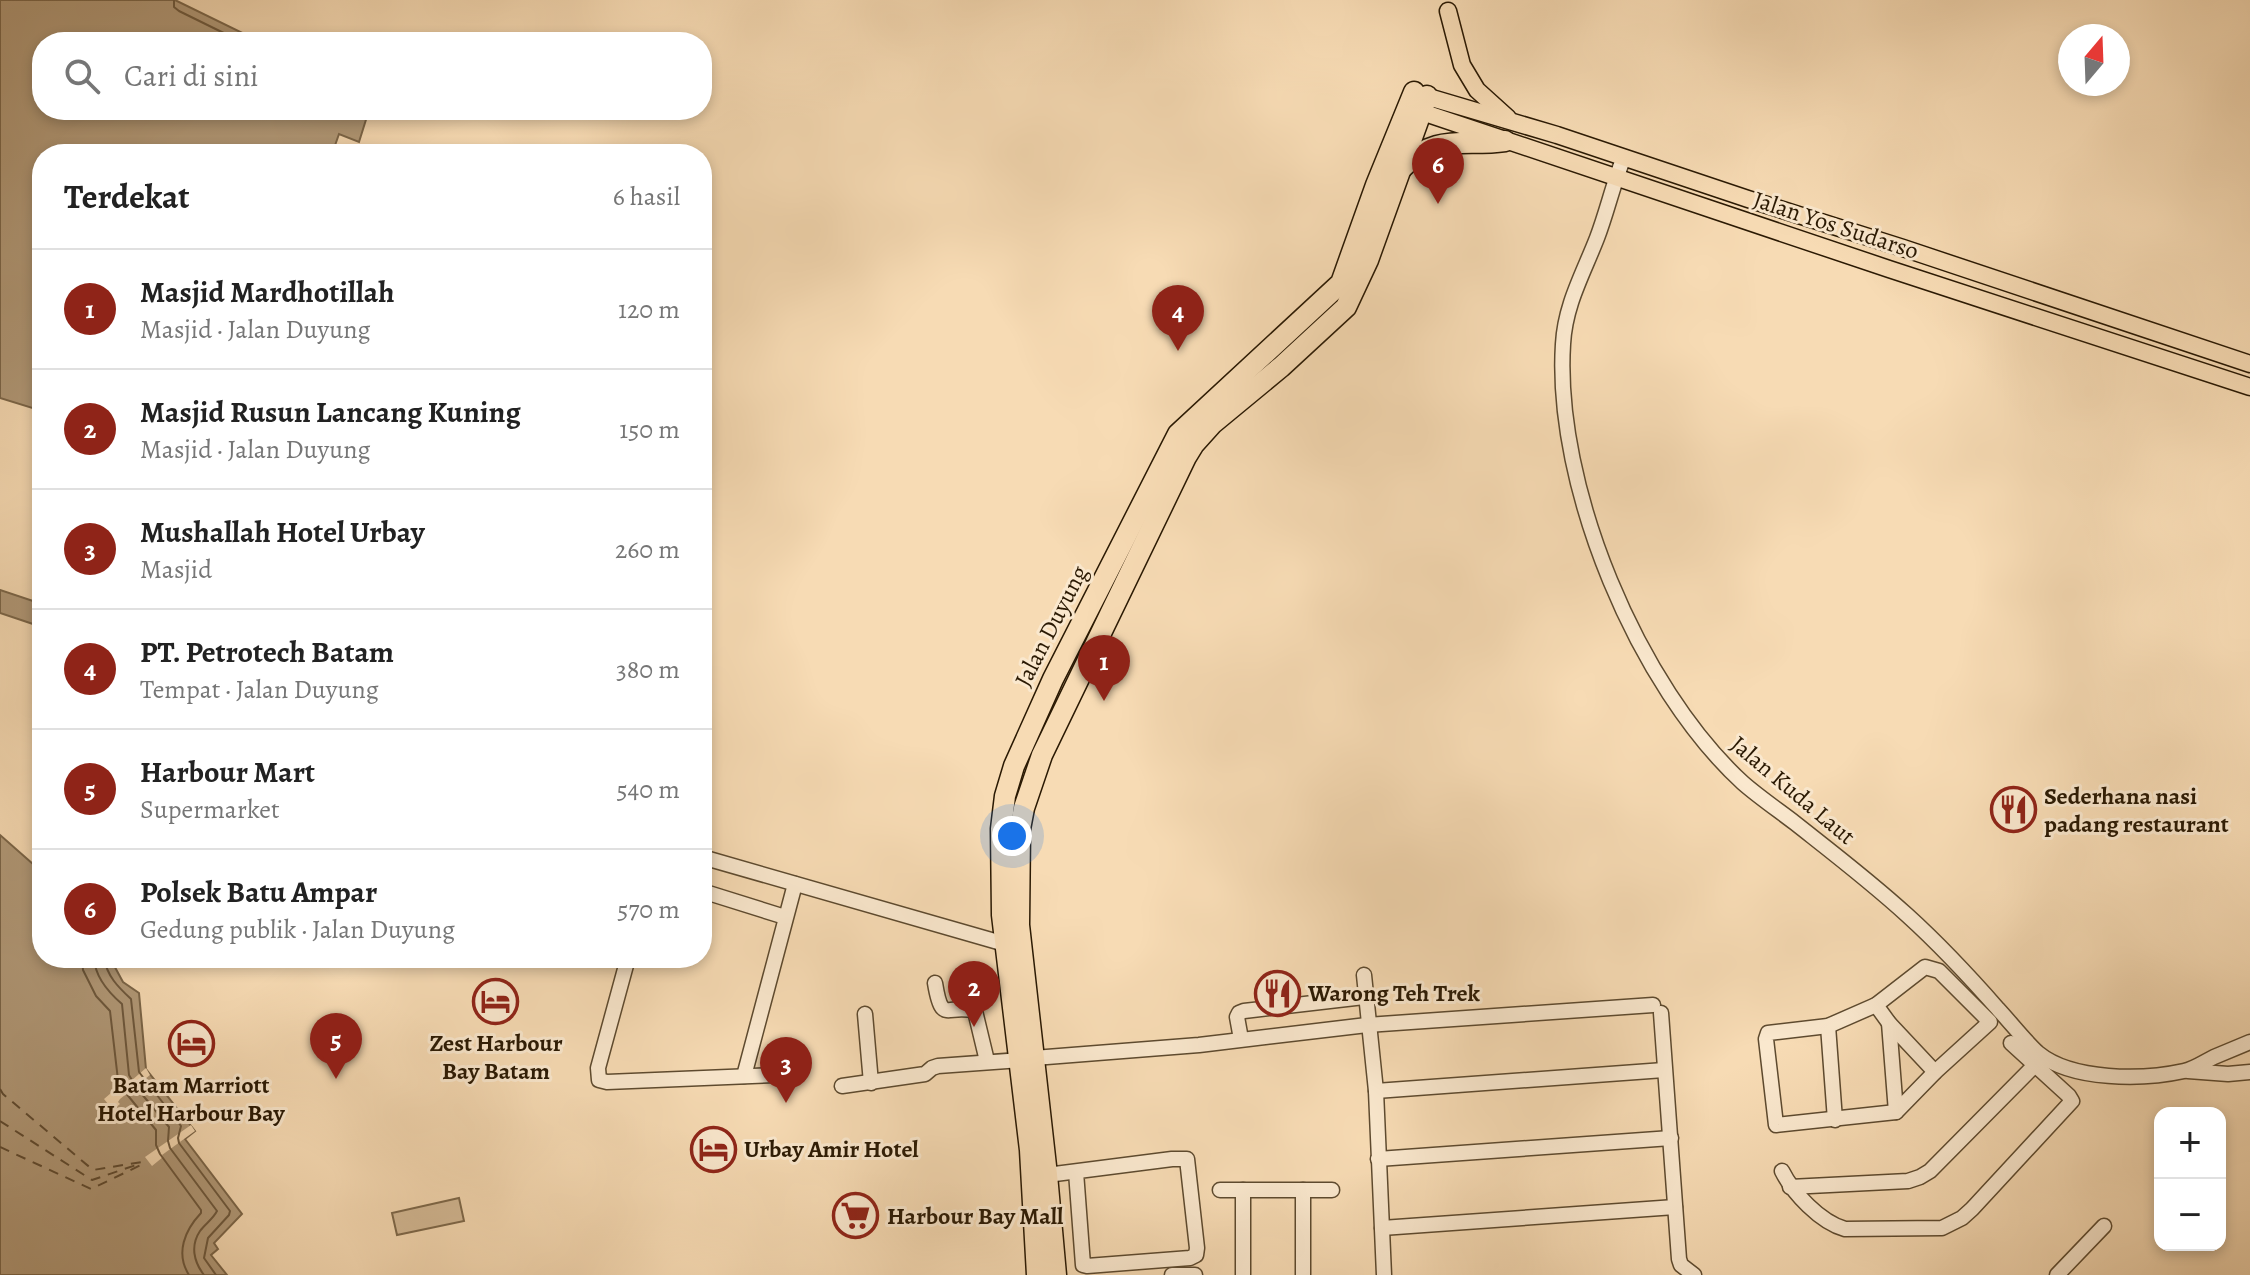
<!DOCTYPE html>
<html lang="id">
<meta charset="utf-8">
<style>
:root{--surface:#fff;--page:#f2f2f2;--text:#222;--muted:#767676;--line:#e0e0e0;--accent:#8f2418}
body{margin:0;font-family:Alegreya,serif;background:var(--page);color:var(--text)}
.controls{position:absolute;right:24px;bottom:24px;display:grid;overflow:hidden;border-radius:16px;box-shadow:0 4px 12px #0003}
.controls button{width:72px;height:72px;display:grid;place-items:center;padding:0;border:0;border-bottom:2px solid var(--line);background:var(--surface);color:var(--text);font:40px sans-serif}
.compass{position:absolute;left:2058px;top:24px;width:72px;height:72px;border-radius:50%;background:var(--surface);box-shadow:0 4px 12px #0003;rotate:19deg}
.you{position:absolute;left:1012px;top:836px;width:28px;height:28px;margin:-20px;border:6px solid #fff;border-radius:50%;background:#1a73e8;box-shadow:0 0 0 12px #1a73e833}
.badge{display:grid;place-items:center;width:52px;height:52px;border-radius:50%;background:var(--accent);color:#fff;font-size:26px;font-weight:700}
.pin{position:absolute;translate:-50% -66px;filter:drop-shadow(0 2px 4px #0008)}
.pin::after{content:'';position:absolute;top:42px;width:28px;height:24px;background:inherit;clip-path:polygon(0 0,100% 0,50% 100%)}
.list{margin:0;padding:0;list-style:none}
h2{display:flex;justify-content:space-between;align-items:center;height:104px;margin:0;padding:0 32px;font-size:34px}
h2 small{font-size:26px;font-weight:400;color:var(--muted)}
.list li{display:grid;grid-template-columns:52px 1fr auto;gap:24px;align-items:center;box-sizing:border-box;height:120px;padding:0 32px;border-top:2px solid var(--line)}
.list b{display:block;font-size:30px;white-space:nowrap}
.list p{margin:0;font-size:26px;white-space:nowrap;color:var(--muted)}
.list em{font-size:26px;font-style:normal;color:var(--muted)}
.icon{flex:none;width:44px;height:44px;fill:none;stroke:currentColor;stroke-width:2;stroke-linecap:round;stroke-linejoin:round}
.map{position:relative;flex:none;width:2250px;height:1275px;overflow:hidden}
.search{position:absolute;background:var(--surface);box-shadow:0 4px 12px #0003;left:32px;top:32px;width:680px;height:88px;display:flex;align-items:center;gap:20px;box-sizing:border-box;padding:0 28px;border-radius:32px;color:var(--muted);font-size:30px}
.panel{position:absolute;background:var(--surface);box-shadow:0 4px 12px #0003;left:32px;top:144px;width:680px;height:824px;border-radius:32px}
.map>svg:first-child{display:block}
.green{fill:#d4ba96;stroke:#7f6a4c;stroke-width:2}
.water{fill:#b19978;stroke:#7b6649;stroke-width:2}
.pier{fill:#f7dbb4}
.lines{fill:none;stroke-linecap:round;stroke-linejoin:round}
.shore{stroke:#6e593e;stroke-width:2}
.ferry{stroke:#604c32;stroke-width:2;stroke-dasharray:10 8;stroke-linecap:butt}
.minor-casing{stroke:#5d4a2f;stroke-width:17}
.major-casing{stroke:#2a1903;stroke-width:19}
.highway-casing{stroke:#2a1903;stroke-width:23}
.minor{stroke:#fae8ce;stroke-width:14}
.major{stroke:#f7dbb4;stroke-width:16}
.highway{stroke:#f7dbb4;stroke-width:20}
.labels{text-anchor:middle;stroke-width:6;stroke-linejoin:round;paint-order:stroke}
.street-label{font-size:24px;fill:#2a1903;stroke:#fae8ce}
.poi-label{font-size:24px;font-weight:bold;fill:#2a1903;stroke:#fae8ce;text-anchor:start}
</style>
<div class="map">
<svg width="2250" height="1275" viewBox="0 0 2250 1275">
<rect width="100%" height="100%" fill="#f7dbb4"/>
<filter id="stains"><feTurbulence type="fractalNoise" baseFrequency=".0025" numOctaves="4"/><feColorMatrix values="0 0 0 0 .2 0 0 0 0 .09 0 0 0 0 .02 0 0 0 .5 -.17"/></filter>
<radialGradient id="worn" r=".72"><stop offset=".6" stop-color="#630" stop-opacity="0"/><stop offset="1" stop-color="#630" stop-opacity=".3"/></radialGradient>
<polygon class="green" points="459,1198 464,1221 397,1235 392,1213"/>
<g class="water">
<polygon points="0,0 175,0 261,42 42,42 42,110 369,110 359,142 339,134 332,154 42,154 42,411 0,398"/>
<polygon points="0,590 42,604 42,627 0,613"/>
<polygon points="0,835 42,872 42,958 110,958 123,982 139,993 146,1069 195,1131 185,1139 242,1214 214,1243 218,1249 211,1255 227,1275 0,1275"/>
</g>
<g class="pier">
<polygon points="146,1068 150,1075 120,1099 118,1102 120,1104 113,1110 104,1099 111,1093 116,1094"/>
<polygon points="191,1125 195,1131 162,1155 163,1157 152,1166 145,1157"/>
</g>
<g class="lines">
<g class="shore">
<polyline points="174,0 174,7 179,11 242,42"/>
<path d="M82,958L83,970L96,996L110,1011L118,1080L125,1092L156,1130V1145L160,1154L201,1210V1213C185,1230 175,1253 189,1275"/>
<path d="M94,958C95,977 108,992 122,1004L129,1075L136,1087L169,1127L168,1141L170,1148L217,1211C213,1219 205,1224 200,1231C190,1246 194,1262 204,1275"/>
<path d="M104,958C107,976 118,987 131,999L139,1072L181,1126L178,1138L179,1143L230,1211L229,1215L208,1238L204,1258L216,1275"/>
</g>
<g class="ferry">
<polyline points="0,1089 3,1094 93,1170 148,1161"/>
<polyline points="0,1121 92,1180 139,1164"/>
<polyline points="0,1147 91,1189 143,1164"/>
</g>
<defs>
<g id="minor">
<path d="M1624,157C1613,184 1607,212 1597,238C1583,274 1565,305 1563,344C1554,486 1638,687 1743,783C1759,797 1778,810 1795,823C1833,853 1871,882 1907,915C1939,944 1969,976 1998,1009C2011,1023 2024,1040 2038,1053C2072,1081 2143,1080 2184,1071C2194,1069 2204,1062 2214,1057C2226,1052 2238,1047 2250,1042"/>
<polyline points="702,857 1005,944"/>
<polyline points="702,891 785,917"/>
<polyline points="628,958 598,1068 599,1080 607,1082 799,1074"/>
<polygon points="1925,967 1939,971 1990,1022 1935,1072 1896,1112 1776,1125 1766,1039 1768,1033 1828,1026 1876,1005"/>
<polyline points="1364,975 1376,1091 1384,1275"/>
<path d="M935,983C942,1026 947,1003 975,1011L987,1061"/>
<polyline points="1876,1005 1889,1023 1935,1072"/>
<polyline points="1661,1013 1679,1259 1681,1265 1694,1275"/>
<polyline points="865,1014 871,1083"/>
<polyline points="1889,1023 1896,1112"/>
<polyline points="1828,1026 1835,1120"/>
<polyline points="1241,1039 1237,1017 1239,1013 1244,1011 1364,997"/>
<polyline points="1034,1058 1199,1045 1367,1025 1653,1005"/>
<polyline points="2188,1071 2228,1074 2250,1072"/>
<polyline points="744,1076 795,884"/>
<polyline points="842,1086 925,1074 932,1068 938,1066 1020,1060"/>
<polyline points="1376,1091 1664,1070"/>
<polyline points="1378,1159 1671,1138"/>
<path d="M1782,1171C1793,1193 1820,1222 1845,1229L1942,1228L1962,1218L1972,1209L2072,1101L2069,1096L2011,1043"/>
<polyline points="1047,1175 1172,1159 1187,1159 1197,1248 1196,1255 1190,1258 1087,1266 1083,1265 1076,1172"/>
<polyline points="1790,1187 1908,1181 1920,1177 1930,1171 2035,1065 2038,1058"/>
<polyline points="1220,1190 1332,1190"/>
<polyline points="1382,1228 1675,1207"/>
<polyline points="1172,1275 1195,1275"/>
<polyline points="1243,1275 1243,1190"/>
<polyline points="1303,1275 1303,1190"/>
<polyline points="2057,1275 2104,1226"/>
</g>
<g id="major">
<polyline points="1448,11 1462,65 1477,90 1508,118"/>
<polyline points="1415,93 1557,135 1748,199 1903,248 2250,364"/>
<polyline points="1413,109 1889,269 2250,387"/>
</g>
<g id="highway">
<path d="M1402,168C1435,133 1464,147 1505,141"/>
<polyline points="1037,1275 1030,1150 1002,915 1001,829 1005,796 1014,766 1053,679 1178,434 1341,283 1376,185 1414,92"/>
<polyline points="1056,1275 1047,1175 1019,925 1020,829 1024,808 1042,755 1186,457 1194,444 1212,424 1281,367 1346,307 1368,260 1427,96"/>
</g>
</defs>
<use href="#minor" class="minor-casing"/>
<use href="#major" class="major-casing"/>
<use href="#highway" class="highway-casing"/>
<use href="#minor" class="minor"/>
<use href="#major" class="major"/>
<use href="#highway" class="highway"/>
</g>
<defs>
<symbol id="restaurant-ring" viewBox="-11 -11 22 22"><circle r="9.5" fill="#fae8ce" stroke="#8f2418" stroke-width="1.5"/><path d="M-5-6h1v4h1v-4h1v4h1v-4h1v5L-1.5 .5V6h-2V.5L-5-1ZM5-6V6H3V1.5H1.5Q1.5-4 5-6Z" fill="#8f2418"/></symbol>
<symbol id="hotel-ring" viewBox="-11 -11 22 22"><circle r="9.5" fill="#fae8ce" stroke="#8f2418" stroke-width="1.5"/><path d="M-6-4.5h1.5V1H6V5H4.5V3h-9V5H-6ZM-4 0a1.8 1.8 0 1 1 3.6 0ZM.5 0V-2.5h3Q6-2.5 6 0Z" fill="#8f2418"/></symbol>
<symbol id="supermarket-ring" viewBox="-11 -11 22 22"><circle r="9.5" fill="#fae8ce" stroke="#8f2418" stroke-width="1.5"/><path d="M-6-5.5h2.5l.6 2H6L4.5 2H-2.5L-4.4-4H-6ZM-1.5 3.2a1.3 1.3 0 1 0 .1 0ZM3 3.2a1.3 1.3 0 1 0 .1 0Z" fill="#8f2418"/></symbol>
</defs>
<g fill-rule="evenodd">
<use href="#restaurant-ring" x="1988" y="784" width="51" height="51"/>
<use href="#restaurant-ring" x="1252" y="968" width="51" height="51"/>
<use href="#hotel-ring" x="470" y="976" width="51" height="51"/>
<use href="#hotel-ring" x="166" y="1018" width="51" height="51"/>
<use href="#hotel-ring" x="688" y="1124" width="51" height="51"/>
<use href="#supermarket-ring" x="830" y="1190" width="51" height="51"/>
</g>
<g class="labels">
<g class="street-label">
<text transform="translate(1836 225) rotate(18)" y="8">Jalan Yos Sudarso</text>
<text transform="translate(1051 626) rotate(-63)" y="8">Jalan Duyung</text>
<text transform="translate(1793 790) rotate(40)" y="8">Jalan Kuda Laut</text>
</g>
<g class="poi-label">
<text x="2044" y="804">Sederhana nasi<tspan x="2044" dy="28">padang restaurant</tspan></text>
<text x="1308" y="1001">Warong Teh Trek</text>
<text x="496" y="1051" text-anchor="middle">Zest Harbour<tspan x="496" dy="28">Bay Batam</tspan></text>
<text x="191" y="1093" text-anchor="middle">Batam Marriott<tspan x="191" dy="28">Hotel Harbour Bay</tspan></text>
<text x="744" y="1157">Urbay Amir Hotel</text>
<text x="887" y="1224">Harbour Bay Mall</text>
</g>
</g>
<rect width="100%" height="100%" filter="url(#stains)"/>
<rect width="100%" height="100%" fill="url(#worn)"/>
</svg>
<div class="controls">
<button>+</button>
<button>−</button>
</div>
<svg class="compass" viewBox="-18 -18 36 36"><path d="M0-13l5 13h-10z" fill="#e53935"/><path d="M0 13l5-13h-10z" fill="#767676"/></svg>
<div class="you"></div>
<div class="pin badge" style="left:1104px;top:701px">1</div>
<div class="pin badge" style="left:974px;top:1027px">2</div>
<div class="pin badge" style="left:786px;top:1103px">3</div>
<div class="pin badge" style="left:1178px;top:351px">4</div>
<div class="pin badge" style="left:336px;top:1079px">5</div>
<div class="pin badge" style="left:1438px;top:204px">6</div>
<div class="search"><svg class="icon" aria-label="search" viewBox="0 0 24 24"><circle cx="10" cy="10" r="6"/><path d="M15 15l6 6"/></svg>Cari di sini</div>
<section class="panel">
<h2>Terdekat<small>6 hasil</small></h2>
<ul class="list">
<li><span class="badge">1</span><div><b>Masjid Mardhotillah</b><p>Masjid · Jalan Duyung</p></div><em>120 m</em></li>
<li><span class="badge">2</span><div><b>Masjid Rusun Lancang Kuning</b><p>Masjid · Jalan Duyung</p></div><em>150 m</em></li>
<li><span class="badge">3</span><div><b>Mushallah Hotel Urbay</b><p>Masjid</p></div><em>260 m</em></li>
<li><span class="badge">4</span><div><b>PT. Petrotech Batam</b><p>Tempat · Jalan Duyung</p></div><em>380 m</em></li>
<li><span class="badge">5</span><div><b>Harbour Mart</b><p>Supermarket</p></div><em>540 m</em></li>
<li><span class="badge">6</span><div><b>Polsek Batu Ampar</b><p>Gedung publik · Jalan Duyung</p></div><em>570 m</em></li>
</ul>
</section>
</div>
